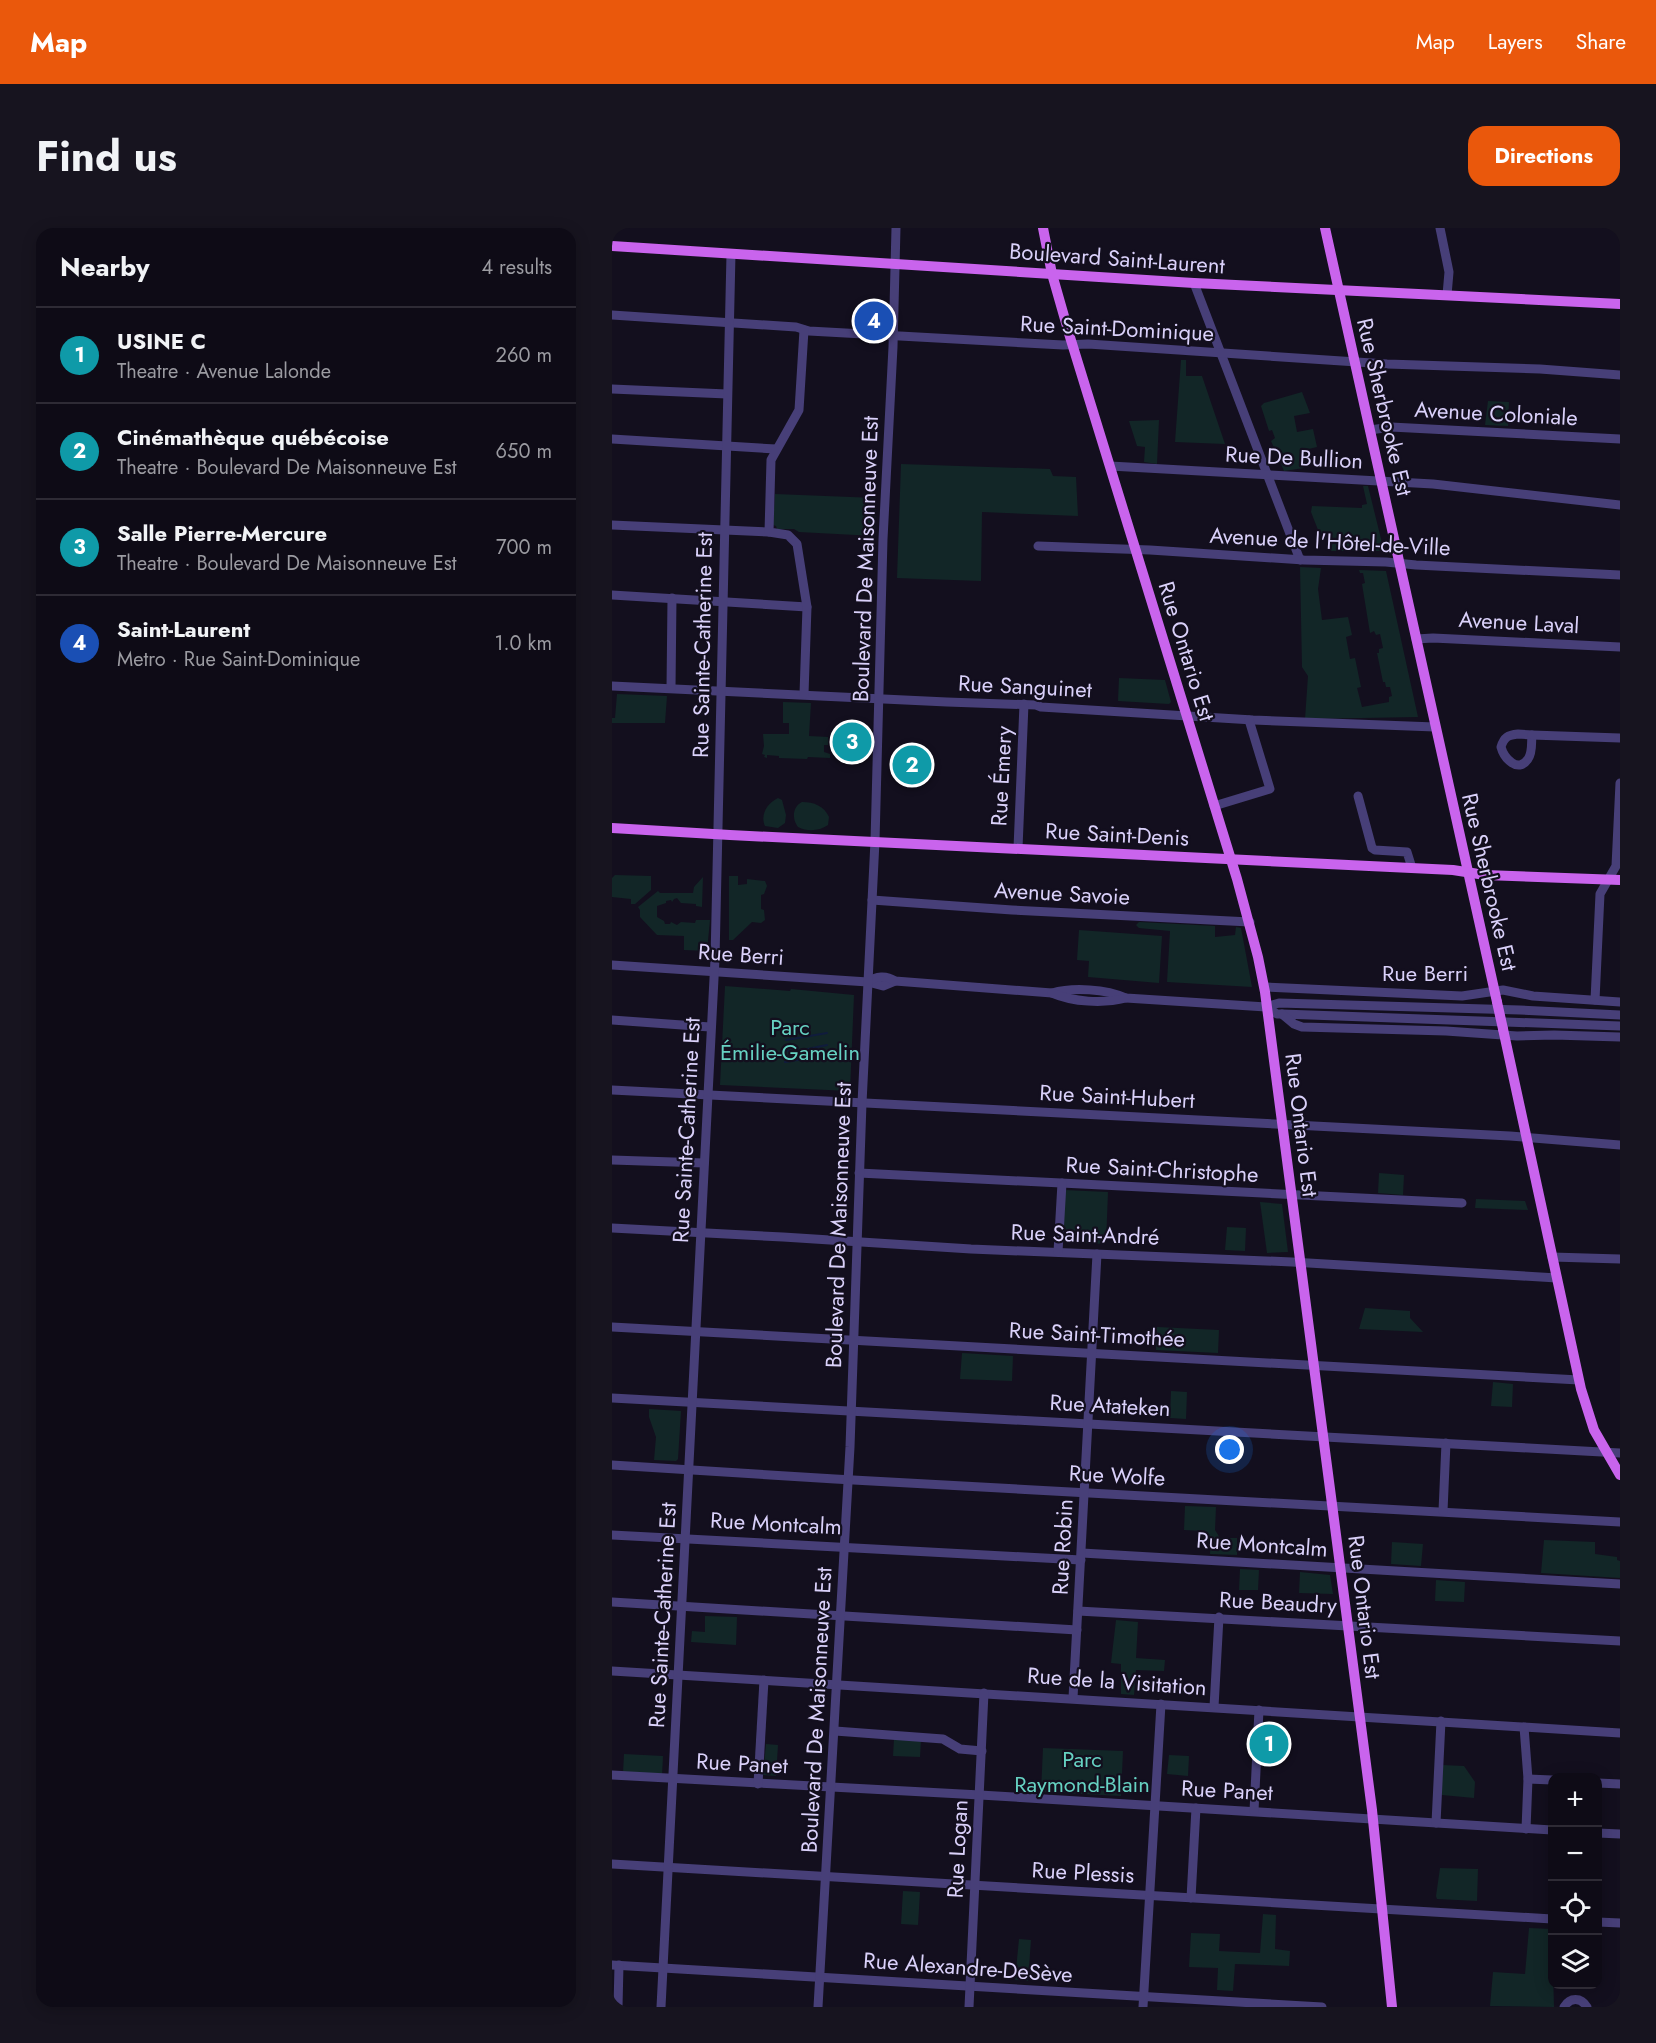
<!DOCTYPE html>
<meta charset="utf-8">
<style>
:root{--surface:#0e0b16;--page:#17141f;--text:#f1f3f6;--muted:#9b9ba1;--line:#2e2b35;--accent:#ea580c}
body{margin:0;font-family:Jost,sans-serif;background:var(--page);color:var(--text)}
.controls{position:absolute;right:18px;bottom:18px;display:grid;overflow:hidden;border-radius:12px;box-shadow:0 3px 15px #0003}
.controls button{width:54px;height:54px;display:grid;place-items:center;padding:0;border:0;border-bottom:2px solid var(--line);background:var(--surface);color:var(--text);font:30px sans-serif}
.you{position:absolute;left:618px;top:1222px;width:21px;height:21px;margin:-15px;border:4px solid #fff;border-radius:50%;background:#1a73e8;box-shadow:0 0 0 9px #1a73e833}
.badge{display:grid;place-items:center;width:39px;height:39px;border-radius:50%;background:var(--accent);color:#fff;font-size:20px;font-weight:700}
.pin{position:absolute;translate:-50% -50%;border:3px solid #fff;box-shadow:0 2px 6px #0006}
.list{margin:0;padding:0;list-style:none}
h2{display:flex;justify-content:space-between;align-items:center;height:78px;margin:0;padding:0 24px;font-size:26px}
h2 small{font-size:20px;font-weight:400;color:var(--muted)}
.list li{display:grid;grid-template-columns:39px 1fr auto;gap:18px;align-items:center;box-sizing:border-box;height:96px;padding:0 24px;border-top:2px solid var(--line)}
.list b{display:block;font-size:22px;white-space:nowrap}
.list p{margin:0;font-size:20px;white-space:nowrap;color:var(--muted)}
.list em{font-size:20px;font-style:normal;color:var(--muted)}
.icon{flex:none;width:33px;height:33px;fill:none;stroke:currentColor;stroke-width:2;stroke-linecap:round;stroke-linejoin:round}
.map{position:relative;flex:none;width:1008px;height:1779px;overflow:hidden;border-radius:18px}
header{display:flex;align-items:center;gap:36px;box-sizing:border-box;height:84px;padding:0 30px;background:var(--accent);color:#fff}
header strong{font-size:28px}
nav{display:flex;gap:33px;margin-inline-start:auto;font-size:21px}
.intro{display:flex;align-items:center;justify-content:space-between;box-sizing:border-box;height:144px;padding:0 36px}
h1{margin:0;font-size:42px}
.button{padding:15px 27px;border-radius:18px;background:var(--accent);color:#fff;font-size:21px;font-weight:700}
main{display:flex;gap:36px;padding:0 36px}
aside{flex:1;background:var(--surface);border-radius:18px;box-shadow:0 3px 15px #0003}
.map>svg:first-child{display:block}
.green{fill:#122627}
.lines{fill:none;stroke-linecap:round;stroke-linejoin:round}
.stream{stroke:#101c3c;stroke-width:2}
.minor{stroke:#473f78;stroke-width:9}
.major{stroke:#c964ed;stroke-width:10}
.major-bridge{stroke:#c964ed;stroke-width:10}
.labels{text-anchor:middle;stroke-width:4.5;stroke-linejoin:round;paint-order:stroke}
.street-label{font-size:22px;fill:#dad1fa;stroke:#130f1e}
.park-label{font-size:22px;fill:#66d1c2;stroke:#130f1e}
</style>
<header>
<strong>Map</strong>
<nav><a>Map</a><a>Layers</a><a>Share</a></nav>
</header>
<div class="intro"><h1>Find us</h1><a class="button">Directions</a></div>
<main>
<aside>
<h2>Nearby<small>4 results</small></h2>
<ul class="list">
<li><span class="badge" style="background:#0f9aa8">1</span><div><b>USINE C</b><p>Theatre · Avenue Lalonde</p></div><em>260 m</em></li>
<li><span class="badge" style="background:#0f9aa8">2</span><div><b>Cinémathèque québécoise</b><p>Theatre · Boulevard De Maisonneuve Est</p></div><em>650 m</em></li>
<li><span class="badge" style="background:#0f9aa8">3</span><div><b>Salle Pierre-Mercure</b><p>Theatre · Boulevard De Maisonneuve Est</p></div><em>700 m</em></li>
<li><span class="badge" style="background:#1a4fb4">4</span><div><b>Saint-Laurent</b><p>Metro · Rue Saint-Dominique</p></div><em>1.0 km</em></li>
</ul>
</aside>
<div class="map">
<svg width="1008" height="1779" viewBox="0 0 1008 1779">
<rect width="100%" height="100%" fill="#130f1e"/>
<g class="green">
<polygon points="569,132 574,132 574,148 590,148 613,216 563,214"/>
<polygon points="690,164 698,185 682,188 685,204 701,201 705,219 688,223 692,240 672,243 659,213 663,210 660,202 657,203 649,178 652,175"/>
<polygon points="876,173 897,174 896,198 873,197"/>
<polygon points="547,192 545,236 532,234 533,219 525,218 517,193"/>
<polygon points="289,236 438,241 441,248 464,249 466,288 370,284 369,353 285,350"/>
<polygon points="751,258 756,258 772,323 716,323 714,312 710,312 699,284 700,278 750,280 750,277 755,276"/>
<polygon points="163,266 264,270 263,308 187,304 182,301 165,301 164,298 161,297"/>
<polygon points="688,339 709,340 706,361 710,392 736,389 740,407 734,409 738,431 743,430 749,459 745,460 750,479 777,474 777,469 780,468 778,459 774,459 773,454 771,454 765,425 767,425 767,421 771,420 768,406 764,407 762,403 758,405 750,356 753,355 751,345 748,345 747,342 774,343 806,489 693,491 696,448 690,439"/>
<polygon points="507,450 553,452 559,474 557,476 506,473"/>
<polygon points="5,466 55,468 53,495 0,495 0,490 3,490"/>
<polygon points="171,474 199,475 197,508 216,509 216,517 212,517 212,524 218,526 218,530 196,529 195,531 167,530 167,528 155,527 155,530 152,529 153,527 150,526 152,518 151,506 177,506 177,495 171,495"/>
<path d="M166,570L170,572L174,587L173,595L166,600L153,598C148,587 155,575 166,570Z"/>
<path d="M190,574C202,574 212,578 217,589L216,597C207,603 196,604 186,599C180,591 180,579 190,574Z"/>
<polygon points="3,647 39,648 39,662 23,676 19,676 19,671 0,669 0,650"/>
<polygon points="117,648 126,648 126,657 135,656 135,651 153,653 155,658 152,666 149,667 149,681 152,682 153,692 149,695 140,694 121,712 117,712"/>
<polygon points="91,649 90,679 84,678 84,676 69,675 65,670 62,671 60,674 59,672 54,673 54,675 45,678 45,689 52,693 53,696 58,696 59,694 65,697 69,694 83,695 84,692 98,692 95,723 72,722 72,708 45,707 28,689 28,682 26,679 46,663 48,665 81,665 82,659"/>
<polygon points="527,694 603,698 603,709 623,707 624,699 629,700 640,759 555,754 558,703 527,700 524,697"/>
<polygon points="467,702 550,708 547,755 476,749 477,733 465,732"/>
<polygon points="113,758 178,763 179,761 242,767 238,863 108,857"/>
<polygon points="767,945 792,947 791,967 766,965"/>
<polygon points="452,962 496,964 494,1016 450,1014"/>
<polygon points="864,971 913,973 916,982 863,980"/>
<polygon points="648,974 670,976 676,1024 655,1025"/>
<polygon points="615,999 634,1000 633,1023 613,1022"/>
<polygon points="753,1080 798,1083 798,1090 811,1104 747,1101"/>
<polygon points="545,1099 607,1102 606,1125 544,1122"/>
<polygon points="350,1125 401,1128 400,1153 348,1151"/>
<polygon points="881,1154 901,1156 900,1179 879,1178"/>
<polygon points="559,1163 575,1164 574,1191 558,1190"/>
<polygon points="37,1181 69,1183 66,1231 64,1233 42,1232 44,1209 37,1189"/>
<polygon points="573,1278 604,1279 603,1302 608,1310 625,1310 625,1327 598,1326 599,1311 592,1303 572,1302"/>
<polygon points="932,1312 983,1314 983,1326 1005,1329 1005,1332 1008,1333 1008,1350 929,1345"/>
<polygon points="780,1314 811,1316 809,1338 779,1336"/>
<polygon points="628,1341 647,1342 646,1362 627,1362"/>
<polygon points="688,1344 718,1347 721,1366 687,1365"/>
<polygon points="824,1352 853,1354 852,1374 823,1373"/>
<polygon points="93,1388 125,1389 124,1417 79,1414 80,1403 93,1404"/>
<polygon points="504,1392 526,1394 524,1430 553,1432 552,1443 524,1442 522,1467 509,1466 509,1436 499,1435"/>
<polygon points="282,1511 309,1512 308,1529 281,1528"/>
<polygon points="154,1516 166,1517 164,1548 151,1547"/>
<polygon points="431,1520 511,1523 509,1568 429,1564"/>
<polygon points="12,1526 51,1528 50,1548 11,1545"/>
<polygon points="557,1527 577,1528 576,1548 555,1546"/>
<polygon points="830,1537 852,1538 863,1554 862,1570 830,1567"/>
<polygon points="828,1640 866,1641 865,1673 825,1671 824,1668"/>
<polygon points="291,1663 308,1664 306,1697 289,1696"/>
<polygon points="651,1686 664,1687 663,1721 678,1723 677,1738 623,1736 621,1763 605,1762 606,1740 577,1739 579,1705 608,1706 607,1723 648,1725"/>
<polygon points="917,1700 940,1701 942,1779 878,1778 881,1744 913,1746"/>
<polygon points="407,1711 419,1712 416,1753 403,1752"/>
</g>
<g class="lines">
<g class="stream">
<polyline points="175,800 185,800"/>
<polyline points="174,812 215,805"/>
<polyline points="174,823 191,822 215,817"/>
<polyline points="173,834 211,828"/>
</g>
<g class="minor">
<polyline points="828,0 837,44 835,67"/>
<polyline points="582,55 688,332"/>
<polyline points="0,87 184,99 197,103 451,117 476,116 775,136 928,141 1008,147"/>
<polyline points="0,161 115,166"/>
<polyline points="758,202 779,199 1008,211"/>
<polyline points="0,211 164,221"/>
<polyline points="498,238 821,256 1008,277"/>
<polyline points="0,297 157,304"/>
<polyline points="426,318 538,322 692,332 774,334 804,337 1008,347"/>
<polyline points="0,367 195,379"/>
<polyline points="804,411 821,410 1008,419"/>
<polyline points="0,458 335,474 424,477 429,479 641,492 823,499"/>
<polyline points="59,460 60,370"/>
<polyline points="192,466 195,379 185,316 176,307 157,304 159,232 187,182 192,102"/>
<path d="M906,506L920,507C919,514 921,524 916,531C906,546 892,530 889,519C892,509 896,507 906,506Z"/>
<polyline points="920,507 1008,510"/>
<polyline points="746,568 760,620 763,622 795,624 800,640"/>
<polyline points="602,578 658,561 637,492"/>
<polyline points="406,620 412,476"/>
<polyline points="260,672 400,682 638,694"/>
<polyline points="0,737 256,754 271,758 283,753"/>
<path d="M256,754C264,748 274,747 283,753L440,765C461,759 494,761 514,770L654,779L667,775L908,782L1008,787"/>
<polyline points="652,759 850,768 891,762 921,768 1008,774"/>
<path d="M440,765C461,774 491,776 514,770"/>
<polyline points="983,772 988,666 1004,638 1008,555"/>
<polyline points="654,779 665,786 670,786 1008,798"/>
<polyline points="670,786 682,796 690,799 834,803 905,808 942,807 1008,809"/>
<polyline points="0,792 98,799"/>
<polyline points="0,862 898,908 1008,917"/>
<polyline points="0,932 92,935"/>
<polyline points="247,945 850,975"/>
<polyline points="0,1000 171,1009 359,1021 680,1034 945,1050"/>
<polyline points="446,1024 450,955"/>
<polyline points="940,1029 1008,1031"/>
<polyline points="0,1099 967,1152"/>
<polyline points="0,1170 1008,1225"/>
<polyline points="0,1237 223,1251 1008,1294"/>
<polyline points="831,1283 834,1215"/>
<polyline points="0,1307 469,1332"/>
<polyline points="470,1325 1008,1356"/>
<polyline points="0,1374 465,1402"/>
<polyline points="466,1383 1008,1413"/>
<polyline points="0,1443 1008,1505"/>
<polyline points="461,1470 485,1026"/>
<polyline points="602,1479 607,1389"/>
<polyline points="912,1499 916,1551 914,1601"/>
<polyline points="223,1503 331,1511 348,1521 370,1523"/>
<polyline points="0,1547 368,1567 940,1602"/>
<polyline points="916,1551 940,1552"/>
<polyline points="986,1555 1008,1556"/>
<polyline points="146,1556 152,1452"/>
<polyline points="642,1583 647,1482"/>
<polyline points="824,1595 829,1493"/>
<polyline points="986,1605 1008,1606"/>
<polyline points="0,1636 940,1691"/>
<polyline points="579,1670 584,1580"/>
<polyline points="986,1694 1008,1695"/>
<polyline points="0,1737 710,1779"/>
<polyline points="6,1779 7,1737"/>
<polyline points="49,1779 103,731 119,26"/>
<polyline points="206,1779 238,1219 250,875 263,613 271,311 281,119 284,0"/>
<polyline points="357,1779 372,1465"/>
<polyline points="531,1779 549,1476"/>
<path d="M952,1779C958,1769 969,1769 975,1779"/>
</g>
<g class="major">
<polyline points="431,0 440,46 458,109 625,651 646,729 653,764 760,1582 780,1779"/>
<polyline points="713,0 885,774"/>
<polyline points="0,18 582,55 1008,76"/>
<polyline points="0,600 118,607 841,642 873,647 1008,652"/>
<polyline points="891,801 969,1161 982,1202 1008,1247"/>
</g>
<polyline class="major-bridge" points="885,774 891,801"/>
</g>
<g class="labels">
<g class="street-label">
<text transform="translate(505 30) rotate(4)" y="8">Boulevard Saint-Laurent</text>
<text transform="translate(505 100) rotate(3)" y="8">Rue Saint-Dominique</text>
<text transform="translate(773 179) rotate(77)" y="8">Rue Sherbrooke Est</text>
<text transform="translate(884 185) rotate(3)" y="8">Avenue Coloniale</text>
<text transform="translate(682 229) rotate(3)" y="8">Rue De Bullion</text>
<text transform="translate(718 313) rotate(3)" y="8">Avenue de l'Hôtel-de-Ville</text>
<text transform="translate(253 331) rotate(-88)" y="8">Boulevard De Maisonneuve Est</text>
<text transform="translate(907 394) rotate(3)" y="8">Avenue Laval</text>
<text transform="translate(90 417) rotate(-89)" y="8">Rue Sainte-Catherine Est</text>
<text transform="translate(575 423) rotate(73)" y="8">Rue Ontario Est</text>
<text transform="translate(413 458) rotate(3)" y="8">Rue Sanguinet</text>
<text transform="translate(389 548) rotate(-87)" y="8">Rue Émery</text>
<text transform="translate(505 606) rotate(3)" y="8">Rue Saint-Denis</text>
<text transform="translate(878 654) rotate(77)" y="8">Rue Sherbrooke Est</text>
<text transform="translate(450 665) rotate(3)" y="8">Avenue Savoie</text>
<text transform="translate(129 726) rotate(4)" y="8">Rue Berri</text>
<text x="813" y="753">Rue Berri</text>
<text transform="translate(505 868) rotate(3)" y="8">Rue Saint-Hubert</text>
<text transform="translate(690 897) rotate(83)" y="8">Rue Ontario Est</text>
<text transform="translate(74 902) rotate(-87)" y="8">Rue Sainte-Catherine Est</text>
<text transform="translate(550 941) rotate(3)" y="8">Rue Saint-Christophe</text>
<text transform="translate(226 997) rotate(-88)" y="8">Boulevard De Maisonneuve Est</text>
<text transform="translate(473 1006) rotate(2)" y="8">Rue Saint-André</text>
<text transform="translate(485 1106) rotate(3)" y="8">Rue Saint-Timothée</text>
<text transform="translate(498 1177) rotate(3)" y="8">Rue Atateken</text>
<text transform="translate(505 1247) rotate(3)" y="8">Rue Wolfe</text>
<text transform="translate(164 1295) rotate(3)" y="8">Rue Montcalm</text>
<text transform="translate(650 1316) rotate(4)" y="8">Rue Montcalm</text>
<text transform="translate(450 1319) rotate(-87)" y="8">Rue Robin</text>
<text transform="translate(666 1374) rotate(3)" y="8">Rue Beaudry</text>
<text transform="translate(753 1379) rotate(83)" y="8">Rue Ontario Est</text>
<text transform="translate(50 1387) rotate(-87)" y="8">Rue Sainte-Catherine Est</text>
<text transform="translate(505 1453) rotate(4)" y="8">Rue de la Visitation</text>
<text transform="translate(204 1482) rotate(-87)" y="8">Boulevard De Maisonneuve Est</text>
<text transform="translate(130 1535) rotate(3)" y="8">Rue Panet</text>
<text transform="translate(615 1562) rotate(3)" y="8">Rue Panet</text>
<text transform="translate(345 1621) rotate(-87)" y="8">Rue Logan</text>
<text transform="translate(471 1644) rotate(3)" y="8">Rue Plessis</text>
<text transform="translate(356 1739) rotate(4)" y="8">Rue Alexandre-DeSève</text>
</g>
<g class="park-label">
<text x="178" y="807">Parc<tspan x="178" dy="25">Émilie-Gamelin</tspan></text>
<text x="470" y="1539">Parc<tspan x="470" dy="25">Raymond-Blain</tspan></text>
</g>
</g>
</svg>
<div class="controls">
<button>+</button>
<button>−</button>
<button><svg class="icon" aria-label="locate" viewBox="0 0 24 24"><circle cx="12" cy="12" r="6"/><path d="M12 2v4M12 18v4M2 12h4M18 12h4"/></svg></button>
<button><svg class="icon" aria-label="layers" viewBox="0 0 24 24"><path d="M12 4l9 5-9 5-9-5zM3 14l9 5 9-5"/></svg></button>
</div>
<div class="you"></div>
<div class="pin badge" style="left:657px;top:1516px;background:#0f9aa8">1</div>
<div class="pin badge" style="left:300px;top:537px;background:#0f9aa8">2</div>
<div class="pin badge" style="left:240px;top:514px;background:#0f9aa8">3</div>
<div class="pin badge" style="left:262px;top:93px;background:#1a4fb4">4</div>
</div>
</main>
